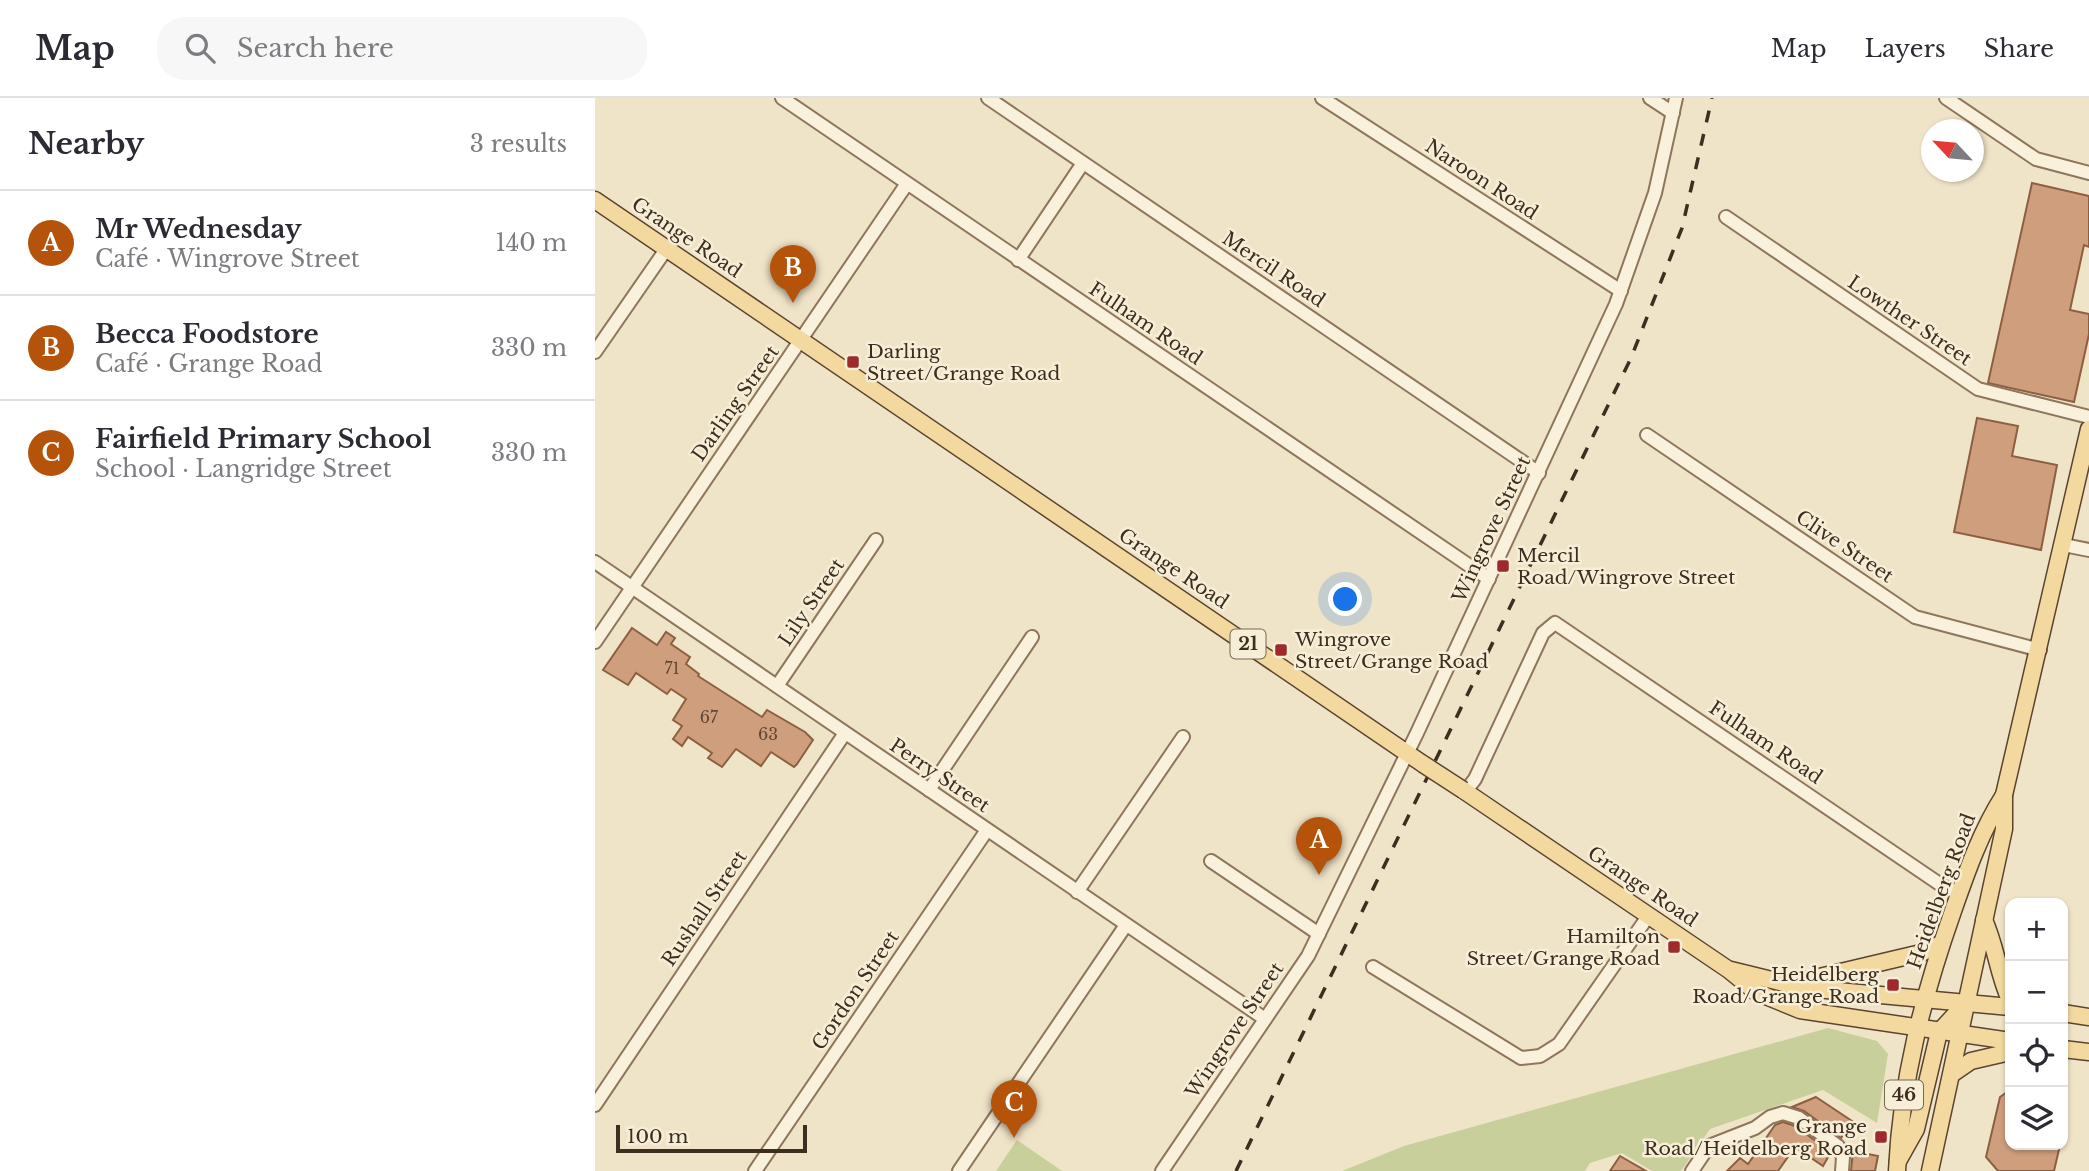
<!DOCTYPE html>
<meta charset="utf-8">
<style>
:root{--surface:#fff;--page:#f7f7f7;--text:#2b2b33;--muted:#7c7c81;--line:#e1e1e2;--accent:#b45309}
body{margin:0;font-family:"Libre Baskerville",serif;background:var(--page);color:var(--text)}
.controls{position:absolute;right:21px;bottom:21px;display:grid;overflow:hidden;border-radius:14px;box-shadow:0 2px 5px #0004}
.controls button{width:63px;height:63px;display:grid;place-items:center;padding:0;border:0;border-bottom:2px solid var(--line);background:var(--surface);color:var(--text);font:35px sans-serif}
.compass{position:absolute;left:1326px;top:21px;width:63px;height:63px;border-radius:50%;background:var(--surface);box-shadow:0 2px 5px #0004;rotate:296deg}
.scale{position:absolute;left:21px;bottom:18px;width:191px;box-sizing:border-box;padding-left:7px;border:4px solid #3d2e20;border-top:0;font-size:19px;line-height:24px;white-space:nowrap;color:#3d2e20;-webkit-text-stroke:5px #f7eed8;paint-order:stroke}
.you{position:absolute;left:751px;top:502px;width:24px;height:24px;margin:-18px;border:5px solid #fff;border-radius:50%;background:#1a73e8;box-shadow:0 0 0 10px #1a73e833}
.badge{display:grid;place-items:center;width:46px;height:46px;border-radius:50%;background:var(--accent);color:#fff;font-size:23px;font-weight:700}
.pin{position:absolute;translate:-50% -58px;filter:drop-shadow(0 2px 4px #0008)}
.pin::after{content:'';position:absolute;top:37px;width:24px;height:21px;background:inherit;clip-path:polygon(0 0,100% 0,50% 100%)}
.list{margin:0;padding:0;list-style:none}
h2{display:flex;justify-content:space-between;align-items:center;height:91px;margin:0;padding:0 28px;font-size:30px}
h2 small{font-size:23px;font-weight:400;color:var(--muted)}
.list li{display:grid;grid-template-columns:46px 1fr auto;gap:21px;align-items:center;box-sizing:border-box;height:105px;padding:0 28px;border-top:2px solid var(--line)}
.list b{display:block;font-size:26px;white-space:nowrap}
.list p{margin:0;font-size:23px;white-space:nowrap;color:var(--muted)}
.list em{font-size:23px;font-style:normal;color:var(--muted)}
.icon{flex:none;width:38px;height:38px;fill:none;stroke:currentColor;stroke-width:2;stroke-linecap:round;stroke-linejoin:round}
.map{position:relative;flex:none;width:1494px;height:1073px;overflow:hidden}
header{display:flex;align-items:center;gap:42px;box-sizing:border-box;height:98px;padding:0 35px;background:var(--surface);border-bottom:2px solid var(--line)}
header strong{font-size:33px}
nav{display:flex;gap:38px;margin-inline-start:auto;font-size:24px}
.search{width:490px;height:63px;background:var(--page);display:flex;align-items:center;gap:18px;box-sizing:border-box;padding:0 24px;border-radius:28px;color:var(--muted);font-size:26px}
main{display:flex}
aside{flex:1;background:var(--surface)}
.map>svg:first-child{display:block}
.green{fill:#c9cf9b}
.building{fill:#cf9f7d;stroke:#8d5f41;stroke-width:2}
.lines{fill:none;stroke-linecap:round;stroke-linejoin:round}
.minor-casing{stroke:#8d765c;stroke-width:16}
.major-casing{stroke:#5b4430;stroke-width:19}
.minor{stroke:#faf1dc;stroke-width:12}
.major{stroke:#f3d9a0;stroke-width:16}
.rail{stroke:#3d2e20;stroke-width:3.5;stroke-dasharray:12 12;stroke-linecap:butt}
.major-bridge-casing{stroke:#5b4430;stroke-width:19;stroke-linecap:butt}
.major-bridge{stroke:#f3d9a0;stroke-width:16}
.poi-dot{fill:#9e2a2b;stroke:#f7eed8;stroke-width:2.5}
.labels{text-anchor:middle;stroke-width:5;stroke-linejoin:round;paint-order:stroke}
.number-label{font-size:16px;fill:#624a37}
.shield{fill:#f7eed8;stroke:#756857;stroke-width:2}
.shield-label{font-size:18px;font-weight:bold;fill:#3d2e20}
.street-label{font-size:19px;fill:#3d2e20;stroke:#f7eed8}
.poi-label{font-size:19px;fill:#3d2e20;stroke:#f7eed8;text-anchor:start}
</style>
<header>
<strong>Map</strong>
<div class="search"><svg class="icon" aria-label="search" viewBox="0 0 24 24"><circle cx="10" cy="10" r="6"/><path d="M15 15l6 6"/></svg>Search here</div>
<nav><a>Map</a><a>Layers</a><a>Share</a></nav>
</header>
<main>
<aside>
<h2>Nearby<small>3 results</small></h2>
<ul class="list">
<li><span class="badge">A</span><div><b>Mr Wednesday</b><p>Café · Wingrove Street</p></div><em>140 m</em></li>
<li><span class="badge">B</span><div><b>Becca Foodstore</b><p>Café · Grange Road</p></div><em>330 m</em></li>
<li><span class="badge">C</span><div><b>Fairfield Primary School</b><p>School · Langridge Street</p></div><em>330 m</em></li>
</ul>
</aside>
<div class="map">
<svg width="1494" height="1073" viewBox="0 0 1494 1073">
<rect width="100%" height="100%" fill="#f0e4c8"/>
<g class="green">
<polygon points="1233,930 1282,943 1293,956 1282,1025 1228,992 1115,1031 1086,1073 1057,1073 1027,1055 995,1065 990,1073 747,1073 809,1048"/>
<polygon points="422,1042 467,1073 401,1073"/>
</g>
<g class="building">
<polygon points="1437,85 1494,98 1494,149 1489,147 1475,212 1494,216 1494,236 1479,304 1393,285"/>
<polygon points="1382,320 1423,328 1417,358 1462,367 1446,452 1359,434"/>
<polygon points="37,530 62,547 71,534 80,540 76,546 95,559 91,566 104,576 103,578 167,619 172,612 210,634 218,642 202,666 199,669 176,654 166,668 141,651 127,669 113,660 117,655 93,639 87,648 78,641 87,628 78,622 91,601 76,591 72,596 41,575 33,587 8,572"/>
<polygon points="1415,992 1415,1047 1465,1047 1459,1073 1403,1073 1391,1059 1405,999"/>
<polygon points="1221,999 1257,1023 1246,1040 1209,1013 1197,1009"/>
<polygon points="1188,1024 1200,1028 1236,1054 1228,1068 1200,1049 1183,1073 1132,1073 1145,1060 1153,1066 1180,1027"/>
<polygon points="1258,1053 1283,1058 1280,1073 1256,1073"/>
<polygon points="1025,1058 1051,1073 1015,1073"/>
</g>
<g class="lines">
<defs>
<g id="minor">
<polyline points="187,0 894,481"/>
<polyline points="393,0 944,375"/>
<polyline points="727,0 1026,193"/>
<polyline points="1055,0 1078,15"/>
<polyline points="1351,0 1441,61 1494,75"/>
<polyline points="1131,119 1383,291 1494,319"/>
<polyline points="423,162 488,65"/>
<polyline points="0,254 72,150"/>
<polyline points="1052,337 1320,519 1445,552"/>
<polyline points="1469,447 1494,452"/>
<polyline points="0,464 670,921"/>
<polyline points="0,544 311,87"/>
<polyline points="182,588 281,442"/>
<polyline points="334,692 437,539"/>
<polyline points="870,694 880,681 948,535 960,525 1349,789 1364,795"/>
<polyline points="616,763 724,836"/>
<polyline points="482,794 588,639"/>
<polyline points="778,869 926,960 945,958 964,946 1054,817"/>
<polyline points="0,1007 250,635"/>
<polyline points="160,1073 392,732"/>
<polyline points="364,1073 531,827"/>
<polyline points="567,1073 713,858 822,635 1021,206 1060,95 1081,0"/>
<polyline points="1097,1073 1114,1048 1160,1030 1175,1019 1188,1015 1204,1020 1243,1048 1248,1059 1247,1073"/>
</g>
<g id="major">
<polyline points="0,102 828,666"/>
<polyline points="868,692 1134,872 1161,894 1205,912 1415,943"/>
<path d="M1389,822C1401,848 1403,876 1415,902"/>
<polyline points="1136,872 1210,890 1415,909"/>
<polyline points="1199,885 1326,855 1346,846"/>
<polyline points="1468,915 1494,919"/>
<polyline points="1468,951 1494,954"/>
<polyline points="1357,976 1376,963 1415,954"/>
<polyline points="1303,1063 1321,1031 1344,934 1371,905"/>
<path d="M1302,1073C1306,983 1328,898 1358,813C1372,773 1386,733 1409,697"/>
<polyline points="1335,1073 1409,731 1409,697 1494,331"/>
</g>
</defs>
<use href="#minor" class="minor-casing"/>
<use href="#major" class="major-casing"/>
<use href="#minor" class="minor"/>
<use href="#major" class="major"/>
<polyline class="rail" points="641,1073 1036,260 1087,130 1117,0"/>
<defs>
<polyline id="major-bridge" points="828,666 868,692"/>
</defs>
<use href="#major-bridge" class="major-bridge-casing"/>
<use href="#major-bridge" class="major-bridge"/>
</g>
<g class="poi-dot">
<rect x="251" y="257" width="14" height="14" rx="3.5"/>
<rect x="901" y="461" width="14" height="14" rx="3.5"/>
<rect x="679" y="545" width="14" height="14" rx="3.5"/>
<rect x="1072" y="842" width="14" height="14" rx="3.5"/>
<rect x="1291" y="880" width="14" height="14" rx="3.5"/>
<rect x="1279" y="1032" width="14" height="14" rx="3.5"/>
</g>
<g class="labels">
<g class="number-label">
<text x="77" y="576">71</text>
<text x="114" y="625">67</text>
<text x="173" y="642">63</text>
</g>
<g class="shield">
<rect x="635.5" y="531.5" width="35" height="29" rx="5"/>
<rect x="1290" y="982.5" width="38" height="29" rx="5"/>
</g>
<g class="shield-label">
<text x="653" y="552">21</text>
<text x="1309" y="1003">46</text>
</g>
<g class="street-label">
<text transform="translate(887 81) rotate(33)" y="7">Naroon Road</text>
<text transform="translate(92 139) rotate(34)" y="7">Grange Road</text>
<text transform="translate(679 171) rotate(34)" y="7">Mercil Road</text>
<text transform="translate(1315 222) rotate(34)" y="7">Lowther Street</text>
<text transform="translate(551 225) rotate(34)" y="7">Fulham Road</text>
<text transform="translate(140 305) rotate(-55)" y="7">Darling Street</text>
<text transform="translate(896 431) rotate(-65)" y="7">Wingrove Street</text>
<text transform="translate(1250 448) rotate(34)" y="7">Clive Street</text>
<text transform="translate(579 470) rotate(34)" y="7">Grange Road</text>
<text transform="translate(216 504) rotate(-56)" y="7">Lily Street</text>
<text transform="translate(1171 644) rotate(34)" y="7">Fulham Road</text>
<text transform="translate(345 677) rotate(34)" y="7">Perry Street</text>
<text transform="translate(1048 788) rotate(34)" y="7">Grange Road</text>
<text transform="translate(1346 793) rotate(-70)" y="7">Heidelberg Road</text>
<text transform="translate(109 810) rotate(-56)" y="7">Rushall Street</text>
<text transform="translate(260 892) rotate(-56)" y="7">Gordon Street</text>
<text transform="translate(639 932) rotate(-56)" y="7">Wingrove Street</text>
</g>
<g class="poi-label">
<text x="272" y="260">Darling<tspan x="272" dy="22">Street/Grange Road</tspan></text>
<text x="922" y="464">Mercil<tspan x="922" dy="22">Road/Wingrove Street</tspan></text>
<text x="700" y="548">Wingrove<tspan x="700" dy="22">Street/Grange Road</tspan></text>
<text x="1065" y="845" text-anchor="end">Hamilton<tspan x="1065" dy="22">Street/Grange Road</tspan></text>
<text x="1284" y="883" text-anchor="end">Heidelberg<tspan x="1284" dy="22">Road/Grange Road</tspan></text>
<text x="1272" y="1035" text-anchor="end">Grange<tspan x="1272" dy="22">Road/Heidelberg Road</tspan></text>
</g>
</g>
</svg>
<div class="controls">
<button>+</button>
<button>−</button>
<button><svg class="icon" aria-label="locate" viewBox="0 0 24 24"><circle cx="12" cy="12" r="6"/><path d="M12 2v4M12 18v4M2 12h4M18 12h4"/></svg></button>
<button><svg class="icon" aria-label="layers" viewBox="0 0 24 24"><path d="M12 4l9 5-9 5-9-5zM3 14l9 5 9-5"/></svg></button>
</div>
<svg class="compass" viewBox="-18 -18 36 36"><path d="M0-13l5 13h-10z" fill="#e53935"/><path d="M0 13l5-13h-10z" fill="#7c7c81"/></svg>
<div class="scale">100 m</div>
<div class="you"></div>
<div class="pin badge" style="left:724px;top:777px">A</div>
<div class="pin badge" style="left:198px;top:205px">B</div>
<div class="pin badge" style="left:419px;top:1040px">C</div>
</div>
</main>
